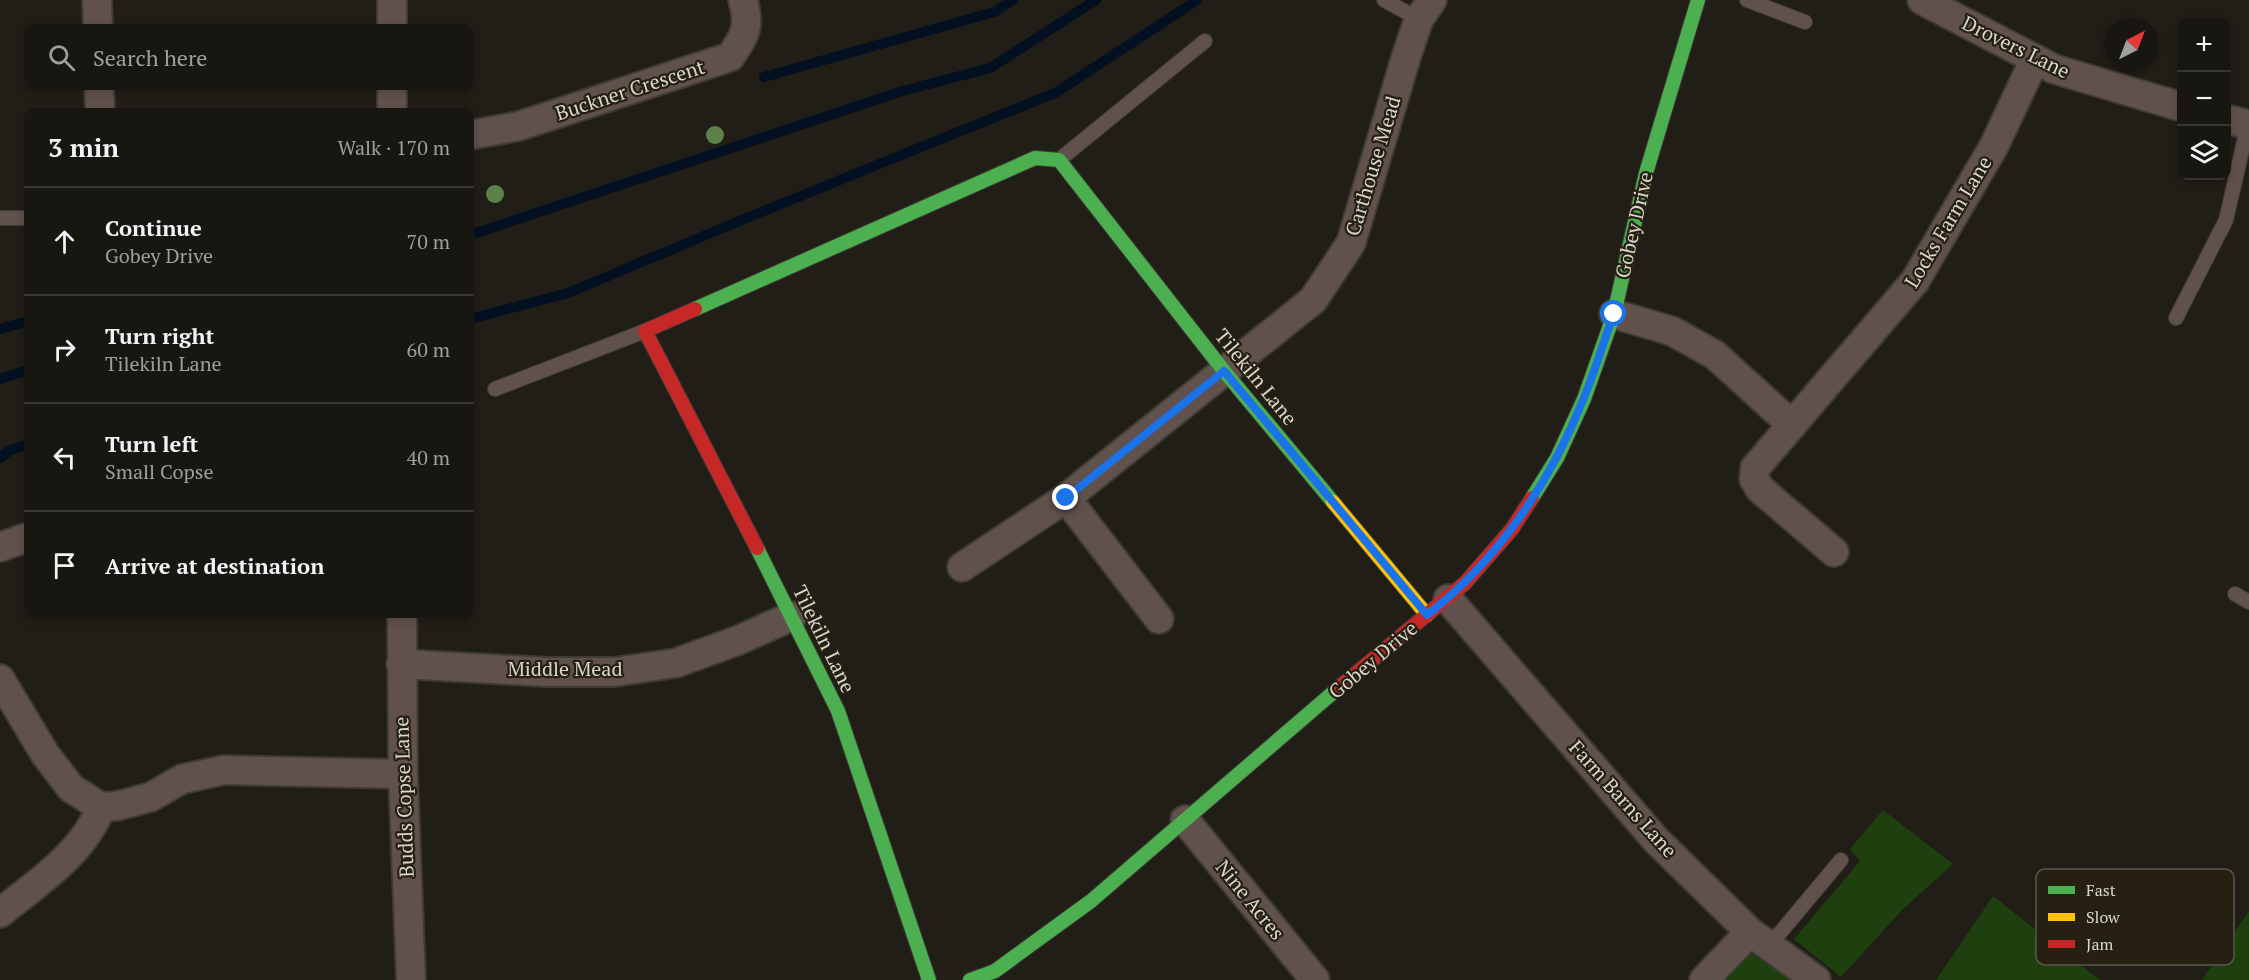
<!DOCTYPE html>
<meta charset="utf-8">
<style>
:root{--surface:#181610;--page:#25231e;--text:#f1f3f6;--muted:#9f9f9f;--line:#363530}
body{margin:0;font-family:"PT Serif",serif;background:var(--page);color:var(--text)}
.controls{position:absolute;right:18px;top:18px;display:grid;overflow:hidden;border-radius:12px;box-shadow:0 3px 9px #0003}
.controls button{width:54px;height:54px;display:grid;place-items:center;padding:0;border:0;border-bottom:2px solid var(--line);background:var(--surface);color:var(--text);font:30px sans-serif}
.compass{position:absolute;left:2105px;top:18px;width:54px;height:54px;border-radius:50%;background:var(--surface);box-shadow:0 3px 9px #0003;rotate:42deg}
.stop{position:absolute;width:18px;height:18px;margin:-14px;border:4px solid #1a73e8;border-radius:50%;background:#fff}
.stop.end{background:#1a73e8;border-color:#fff;box-shadow:0 2px 6px #0008}
.list{margin:0;padding:0;list-style:none}
h2{display:flex;justify-content:space-between;align-items:center;height:78px;margin:0;padding:0 24px;font-size:26px}
h2 small{font-size:20px;font-weight:400;color:var(--muted)}
.list li{display:grid;grid-template-columns:39px 1fr auto;gap:18px;align-items:center;box-sizing:border-box;height:108px;padding:0 24px;border-top:2px solid var(--line)}
.list b{display:block;font-size:22px;white-space:nowrap}
.list p{margin:0;font-size:20px;white-space:nowrap;color:var(--muted)}
.list em{font-size:20px;font-style:normal;color:var(--muted)}
.icon{flex:none;width:33px;height:33px;fill:none;stroke:currentColor;stroke-width:2;stroke-linecap:round;stroke-linejoin:round}
.map{position:relative;flex:none;width:2249px;height:980px;overflow:hidden}
.search{position:absolute;background:var(--surface);box-shadow:0 3px 9px #0003;left:24px;top:24px;width:450px;height:66px;display:flex;align-items:center;gap:15px;box-sizing:border-box;padding:0 21px;border-radius:12px;color:var(--muted);font-size:22px}
.panel{position:absolute;background:var(--surface);box-shadow:0 3px 9px #0003;left:24px;top:108px;width:450px;height:510px;border-radius:12px}
.map>svg:first-child{display:block}
.grass{fill:#1e3f0e}
.lines{fill:none;stroke-linecap:round;stroke-linejoin:round}
.stream{stroke:#031021;stroke-width:10}
.lane-casing{stroke:#3d3b34;stroke-width:16}
.street-casing{stroke:#3d3b34;stroke-width:32}
.fast-casing{stroke:#3d3b34;stroke-width:16}
.slow-casing{stroke:#3d3b34;stroke-width:16}
.jam-casing{stroke:#3d3b34;stroke-width:16}
.lane{stroke:#61514d;stroke-width:14}
.street{stroke:#61514d;stroke-width:28}
.fast{stroke:#4caf50;stroke-width:14}
.slow{stroke:#ffc107;stroke-width:14}
.jam{stroke:#c62828;stroke-width:14}
.tree{fill:#5c8249}
.route{stroke:#1a73e8;stroke-width:8}
.labels{text-anchor:middle;stroke-width:4.5;stroke-linejoin:round;paint-order:stroke}
.street-label{font-size:20px;fill:#d9d6cd;stroke:#252011}
.key{fill:#252011;stroke:#5b5749;stroke-width:1.5}
.key-label{font-size:16px;fill:#d9d6cd}
</style>
<div class="map">
<svg width="2249" height="980" viewBox="0 0 2249 980">
<rect width="100%" height="100%" fill="#201e16"/>
<g class="grass">
<polygon points="1883,810 1953,864 1903,909 1841,977 1794,939 1860,861 1850,849"/>
<polygon points="1993,896 2100,980 1936,980"/>
<polygon points="2249,911 2249,980 2202,980"/>
<polygon points="1750,932 1816,980 1704,980"/>
</g>
<g class="lines">
<g class="stream">
<polyline points="764,77 994,12 1013,0"/>
<polyline points="470,235 899,92 990,68 1096,0"/>
<polyline points="470,319 568,293 756,214 1057,92 1197,0"/>
<polyline points="0,329 28,321"/>
<polyline points="0,379 28,370"/>
<polyline points="0,458 9,451 28,444"/>
</g>
<defs>
<g id="lane">
<polyline points="1384,0 1419,19"/>
<polyline points="1747,0 1805,22"/>
<polyline points="1059,160 1205,41"/>
<polyline points="0,218 28,218"/>
<polyline points="2176,318 2226,220 2248,124"/>
<polyline points="495,389 645,331"/>
<polyline points="2235,594 2249,602"/>
<polyline points="1769,946 1841,860"/>
</g>
<g id="street">
<polyline points="97,0 98,28"/>
<polyline points="1922,0 2054,69 2182,107"/>
<polyline points="392,28 392,0"/>
<polyline points="99,86 100,112"/>
<polyline points="392,112 392,86"/>
<polyline points="2226,119 2249,125"/>
<path d="M470,135L519,126L730,57C746,35 750,26 743,0"/>
<polyline points="1614,314 1672,331 1715,355 1792,425"/>
<polyline points="1066,498 1159,619"/>
<polyline points="0,547 28,537"/>
<polyline points="1834,552 1760,489 1754,479 1755,468 1915,281 1994,146 2035,59"/>
<polyline points="962,567 1066,498 1313,300 1351,243 1407,54 1419,19 1432,0"/>
<polyline points="1448,599 1656,840 1750,932 1816,980"/>
<polyline points="402,614 403,774 411,980"/>
<polyline points="401,664 547,672 614,672 676,663 739,640 792,616"/>
<polyline points="0,679 45,754 71,788 101,807 117,806 151,797 182,779 224,770 403,774"/>
<polyline points="1185,820 1315,980"/>
<path d="M0,913C37,883 84,853 101,807"/>
<polyline points="1704,980 1750,932"/>
</g>
<g id="fast">
<polyline points="695,309 1035,158 1059,160 1224,371 1333,502"/>
<polyline points="1532,498 1557,458 1584,399 1614,314 1646,173 1698,0"/>
<polyline points="757,548 838,711 929,980"/>
<polyline points="970,980 995,971 1091,901 1336,690"/>
</g>
<polyline id="slow" points="1333,502 1427,615"/>
<g id="jam">
<polyline points="695,309 645,331 757,548"/>
<polyline points="1336,690 1465,583 1512,529 1532,498"/>
</g>
</defs>
<use href="#lane" class="lane-casing"/>
<use href="#street" class="street-casing"/>
<use href="#fast" class="fast-casing"/>
<use href="#slow" class="slow-casing"/>
<use href="#jam" class="jam-casing"/>
<use href="#lane" class="lane"/>
<use href="#street" class="street"/>
<use href="#fast" class="fast"/>
<use href="#slow" class="slow"/>
<use href="#jam" class="jam"/>
</g>
<g class="tree">
<circle cx="715" cy="135" r="9"/>
<circle cx="495" cy="194" r="9"/>
</g>
<g class="lines">
<path class="route" d="M1066,498L1224,371L1427,615C1498,560 1550,483 1583,400C1595,372 1603,342 1614,314"/>
</g>
<g class="labels">
<g class="street-label">
<text transform="translate(2016 47) rotate(26)" y="7">Drovers Lane</text>
<text transform="translate(630 90) rotate(-18)" y="7">Buckner Crescent</text>
<text transform="translate(1373 166) rotate(-73)" y="7">Carthouse Mead</text>
<text transform="translate(1948 222) rotate(-59)" y="7">Locks Farm Lane</text>
<text transform="translate(1634 225) rotate(-77)" y="7">Gobey Drive</text>
<text transform="translate(1256 377) rotate(51)" y="7">Tilekiln Lane</text>
<text transform="translate(824 639) rotate(64)" y="7">Tilekiln Lane</text>
<text transform="translate(1373 660) rotate(-40)" y="7">Gobey Drive</text>
<text x="565" y="676">Middle Mead</text>
<text transform="translate(404 797) rotate(-92)" y="7">Budds Copse Lane</text>
<text transform="translate(1623 799) rotate(48)" y="7">Farm Barns Lane</text>
<text transform="translate(1250 900) rotate(51)" y="7">Nine Acres</text>
</g>
</g>
<rect x="2036" y="869" width="198" height="96" rx="9" class="key"/>
<rect x="2048" y="886" width="27" height="8" fill="#4caf50"/>
<rect x="2048" y="913" width="27" height="8" fill="#ffc107"/>
<rect x="2048" y="940" width="27" height="8" fill="#c62828"/>
<g class="key-label">
<text x="2086" y="896">Fast</text>
<text x="2086" y="923">Slow</text>
<text x="2086" y="950">Jam</text>
</g>
</svg>
<div class="controls">
<button>+</button>
<button>−</button>
<button><svg class="icon" aria-label="layers" viewBox="0 0 24 24"><path d="M12 4l9 5-9 5-9-5zM3 14l9 5 9-5"/></svg></button>
</div>
<svg class="compass" viewBox="-18 -18 36 36"><path d="M0-13l5 13h-10z" fill="#e53935"/><path d="M0 13l5-13h-10z" fill="#9f9f9f"/></svg>
<div class="stop" style="left:1614px;top:314px"></div>
<div class="stop end" style="left:1066px;top:498px"></div>
<div class="search"><svg class="icon" aria-label="search" viewBox="0 0 24 24"><circle cx="10" cy="10" r="6"/><path d="M15 15l6 6"/></svg>Search here</div>
<section class="panel">
<h2>3 min<small>Walk · 170 m</small></h2>
<ul class="list">
<li><svg class="icon" aria-label="ahead" viewBox="0 0 24 24"><path d="M12 20V5M6 11l6-6 6 6"/></svg><div><b>Continue</b><p>Gobey Drive</p></div><em>70 m</em></li>
<li><svg class="icon" aria-label="right" viewBox="0 0 24 24"><path d="M7 20v-9h11M14 6l5 5-5 5"/></svg><div><b>Turn right</b><p>Tilekiln Lane</p></div><em>60 m</em></li>
<li><svg class="icon" aria-label="left" viewBox="0 0 24 24"><path d="M17 20v-9H6M10 6l-5 5 5 5"/></svg><div><b>Turn left</b><p>Small Copse</p></div><em>40 m</em></li>
<li><svg class="icon" aria-label="arrive" viewBox="0 0 24 24"><path d="M6 21V4h12l-3 4 3 4H6"/></svg><div><b>Arrive at destination</b></div></li>
</ul>
</section>
</div>
